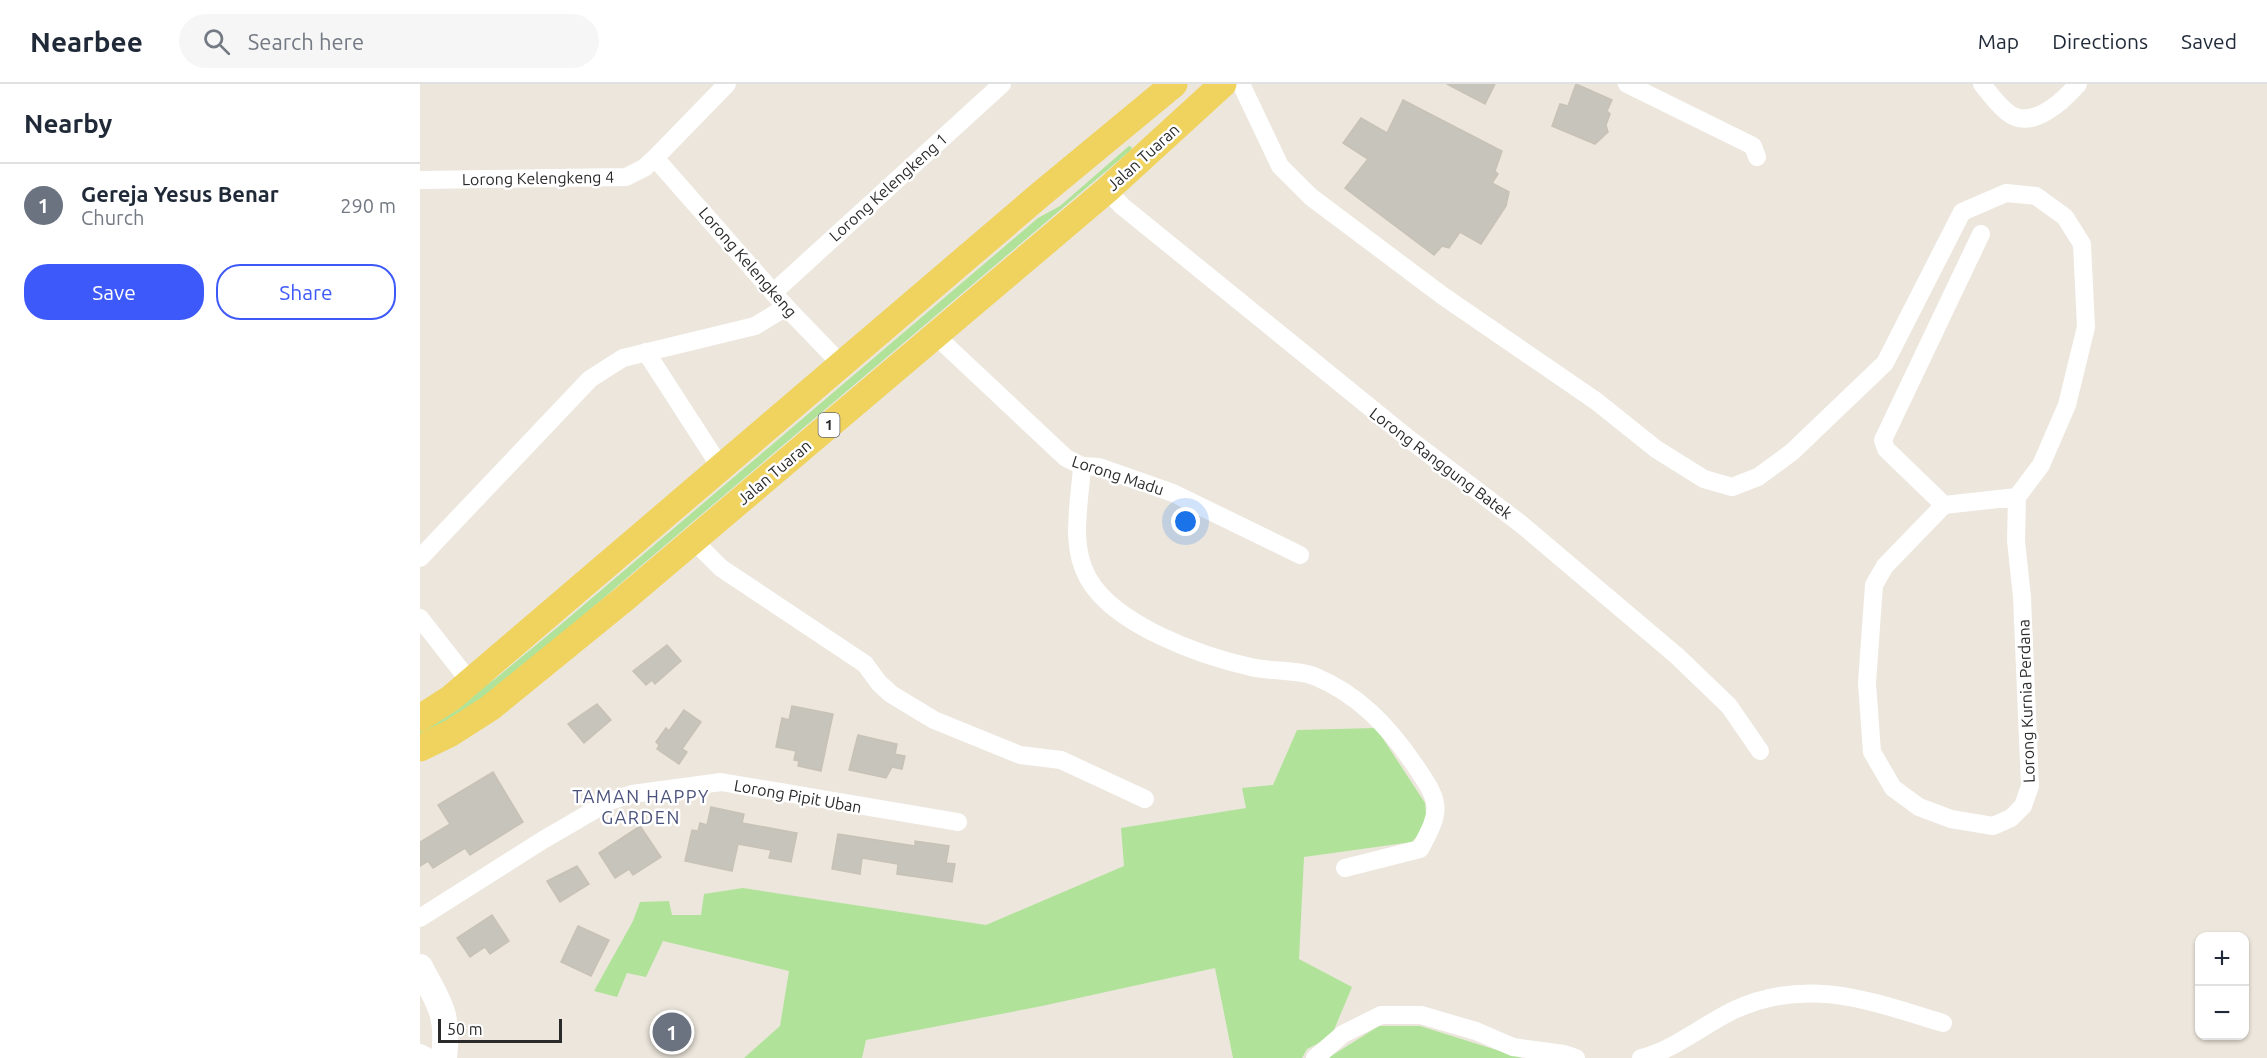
<!DOCTYPE html>
<meta charset="utf-8">
<style>
:root{--surface:#fff;--page:#f6f6f7;--text:#1f2937;--muted:#747a83;--line:#e0e1e3;--accent:#3d59f9}
body{margin:0;font-family:Ubuntu,sans-serif;background:var(--page);color:var(--text)}
.controls{position:absolute;right:18px;bottom:18px;display:grid;overflow:hidden;border-radius:12px;box-shadow:0 2px 4px #0004}
.controls button{width:54px;height:54px;display:grid;place-items:center;padding:0;border:0;border-bottom:2px solid var(--line);background:var(--surface);color:var(--text);font:30px sans-serif}
.scale{position:absolute;left:18px;bottom:15px;width:124px;box-sizing:border-box;padding-left:6px;border:3px solid #2a2a2a;border-top:0;font-size:16px;line-height:21px;white-space:nowrap;color:#2a2a2a;-webkit-text-stroke:4px #fff;paint-order:stroke}
.you{position:absolute;left:766px;top:438px;width:21px;height:21px;margin:-15px;border:4px solid #fff;border-radius:50%;background:#1a73e8;box-shadow:0 0 0 9px #1a73e833}
.badge{display:grid;place-items:center;width:39px;height:39px;border-radius:50%;background:var(--accent);color:#fff;font-size:20px;font-weight:700}
.pin{position:absolute;translate:-50% -50%;border:3px solid #fff;box-shadow:0 2px 6px #0006}
.list{margin:0;padding:0;list-style:none}
h2{display:flex;justify-content:space-between;align-items:center;height:78px;margin:0;padding:0 24px;font-size:26px}
h2 small{font-size:20px;font-weight:400;color:var(--muted)}
.list li{display:grid;grid-template-columns:39px 1fr auto;gap:18px;align-items:center;box-sizing:border-box;height:84px;padding:0 24px;border-top:2px solid var(--line)}
.list b{display:block;font-size:22px;white-space:nowrap}
.list p{margin:0;font-size:20px;white-space:nowrap;color:var(--muted)}
.list em{font-size:20px;font-style:normal;color:var(--muted)}
.actions{display:flex;gap:12px;padding:18px 24px}
.actions a{flex:1;padding:14px 0;border:2px solid var(--accent);border-radius:24px;text-align:center;font-size:21px;color:var(--accent)}
.actions .main{background:var(--accent);color:#fff}
.icon{flex:none;width:33px;height:33px;fill:none;stroke:currentColor;stroke-width:2;stroke-linecap:round;stroke-linejoin:round}
.map{position:relative;flex:none;width:1847px;height:974px;overflow:hidden}
header{display:flex;align-items:center;gap:36px;box-sizing:border-box;height:84px;padding:0 30px;background:var(--surface);border-bottom:2px solid var(--line)}
header strong{font-size:28px}
nav{display:flex;gap:33px;margin-inline-start:auto;font-size:21px}
.search{width:420px;height:54px;background:var(--page);display:flex;align-items:center;gap:15px;box-sizing:border-box;padding:0 21px;border-radius:33px;color:var(--muted);font-size:22px}
main{display:flex}
aside{flex:1;background:var(--surface)}
.map>svg:first-child{display:block}
.green{fill:#b0e399}
.building{fill:#c7c4bb;stroke:#c8c2b6;stroke-width:1.5}
.lines{fill:none;stroke-linecap:round;stroke-linejoin:round}
.street{stroke:#fff;stroke-width:18}
.secondary{stroke:#fff;stroke-width:26}
.primary{stroke:#f0d35e;stroke-width:27}
.labels{text-anchor:middle;stroke-width:5;stroke-linejoin:round;paint-order:stroke}
.shield{fill:#fff;stroke:#6a6a6a;stroke-width:1.5}
.shield-label{font-size:15px;font-weight:bold;fill:#2a2a2a}
.street-label{font-size:16px;fill:#2a2a2a;stroke:#fff}
.neighbourhood-label{font-size:18px;letter-spacing:1.5px;fill:#4b527b;stroke:#fff}
</style>
<header>
<strong>Nearbee</strong>
<div class="search"><svg class="icon" aria-label="search" viewBox="0 0 24 24"><circle cx="10" cy="10" r="6"/><path d="M15 15l6 6"/></svg>Search here</div>
<nav><a>Map</a><a>Directions</a><a>Saved</a></nav>
</header>
<main>
<aside>
<h2>Nearby<small></small></h2>
<ul class="list">
<li><span class="badge" style="background:#6b7280">1</span><div><b>Gereja Yesus Benar</b><p>Church</p></div><em>290 m</em></li>
</ul>
<div class="actions"><a class="main">Save</a><a>Share</a></div>
</aside>
<div class="map">
<svg width="1847" height="974" viewBox="0 0 1847 974">
<rect width="100%" height="100%" fill="#ece6dc"/>
<g class="green">
<polygon points="709,62 712,63 711,66 216,486 83,601 0,657 0,647 75,595 145,537 618,134 640,122"/>
<polygon points="956,644 1005,719 1007,741 992,758 884,773 879,875 932,903 911,953 887,965 882,974 813,974 795,884 622,922 446,956 442,974 324,974 360,942 369,887 243,857 226,893 207,889 197,913 174,907 213,837 220,818 249,817 252,831 281,831 284,810 323,804 566,841 704,782 701,744 826,724 822,704 853,701 877,646"/>
<polygon points="959,942 1000,942 1102,974 908,974"/>
</g>
<g class="building">
<polygon points="1027,0 1075,0 1065,20"/>
<polygon points="1156,0 1192,16 1187,27 1190,30 1186,41 1188,48 1175,60 1132,42 1140,20 1148,22"/>
<polygon points="983,16 1082,67 1075,87 1078,90 1072,99 1089,108 1086,122 1061,160 1040,148 1029,164 1022,162 1014,171 925,104 948,75 923,59 941,34 967,49"/>
<polygon points="247,561 261,577 235,600 232,596 226,601 213,587"/>
<polygon points="177,620 191,636 164,659 148,640"/>
<polygon points="372,622 413,630 401,687 378,682 379,677 374,676 376,667 356,663 362,634 369,636"/>
<polygon points="264,626 281,638 262,665 267,668 259,680 237,665 239,661 236,658 246,644 249,647"/>
<polygon points="438,651 477,660 475,670 485,672 482,685 472,683 466,694 429,686"/>
<polygon points="73,688 103,738 50,771 45,764 13,784 8,777 0,782 0,758 30,740 18,721"/>
<polygon points="291,723 324,730 322,739 377,749 371,778 349,774 351,766 318,760 312,787 265,777 272,746 278,747 280,739 287,741"/>
<polygon points="220,742 241,773 213,791 209,785 195,794 179,769"/>
<polygon points="418,750 495,762 495,757 529,762 526,779 535,780 532,798 477,790 478,780 442,774 440,790 412,785"/>
<polygon points="157,782 169,800 140,818 127,797"/>
<polygon points="72,831 89,857 70,870 65,863 50,873 37,854"/>
<polygon points="158,842 189,856 171,892 141,878"/>
</g>
<g class="lines">
<g class="street">
<polyline points="821,0 860,82 891,113 1023,212 1176,317 1236,365 1284,395 1312,403 1338,393 1372,368 1465,279 1542,128 1586,109 1616,112 1645,133 1662,160 1666,243 1647,321 1621,381 1597,413"/>
<polyline points="1207,0 1333,62 1337,73"/>
<path d="M1562,0C1569,9 1577,20 1587,28C1611,48 1643,17 1658,0"/>
<polyline points="235,74 366,223 422,281"/>
<polyline points="0,96 206,93 224,84 235,74 307,0"/>
<polyline points="687,106 702,122 989,355 1101,440 1257,572 1309,622 1340,667"/>
<polyline points="355,207 582,0"/>
<polyline points="515,251 646,374 662,382 679,383 753,409 880,471"/>
<polyline points="226,268 301,384"/>
<path d="M662,382C660,418 649,461 668,494C694,541 781,572 831,583C851,588 875,585 894,592C938,610 968,642 994,680C1020,718 1023,724 1000,765L925,784"/>
<polygon points="1597,413 1596,457 1602,513 1610,702 1603,722 1591,734 1573,742 1531,735 1499,723 1473,704 1452,668 1447,599 1454,501 1465,482 1524,421"/>
<polyline points="1524,421 1466,365 1463,356 1561,150"/>
<polyline points="273,456 301,484 445,580 459,599 471,610 514,636 600,671 641,676 725,715"/>
<polyline points="0,474 170,295 203,274 335,242 366,223"/>
<polyline points="0,534 50,598"/>
<polyline points="0,834 123,756 190,717 212,710 301,698 538,738"/>
<polyline points="0,969 10,974"/>
<polyline points="895,974 923,950 961,931 1001,931 1056,947 1093,963 1144,970 1156,974"/>
<path d="M1221,974C1254,966 1283,941 1314,926C1388,892 1450,917 1523,939"/>
</g>
<path class="secondary" d="M0,883C20,921 29,929 24,974"/>
<g class="primary">
<polyline points="0,634 31,614 621,110 754,0"/>
<polyline points="0,664 31,649 70,624 204,515 687,106 803,0"/>
</g>
</g>
<g class="labels">
<rect class="shield" x="398.5" y="329" width="21" height="24" rx="4.5"/>
<g class="shield-label">
<text x="409" y="346">1</text>
</g>
<g class="street-label">
<text transform="translate(723 73) rotate(-42)" y="6">Jalan Tuaran</text>
<text transform="translate(118 94) rotate(-1)" y="6">Lorong Kelengkeng 4</text>
<text transform="translate(468 103) rotate(-42)" y="6">Lorong Kelengkeng 1</text>
<text transform="translate(328 178) rotate(49)" y="6">Lorong Kelengkeng</text>
<text transform="translate(1021 379) rotate(37)" y="6">Lorong Ranggung Batek</text>
<text transform="translate(354 388) rotate(-40)" y="6">Jalan Tuaran</text>
<text transform="translate(698 391) rotate(18)" y="6">Lorong Madu</text>
<text transform="translate(1606 617) rotate(-92)" y="6">Lorong Kurnia Perdana</text>
<text transform="translate(378 712) rotate(10)" y="6">Lorong Pipit Uban</text>
</g>
<g class="neighbourhood-label">
<text x="221" y="719">TAMAN HAPPY<tspan x="221" dy="21">GARDEN</tspan></text>
</g>
</g>
</svg>
<div class="controls">
<button>+</button>
<button>−</button>
</div>
<div class="scale">50 m</div>
<div class="you"></div>
<div class="pin badge" style="left:252px;top:948px;background:#6b7280">1</div>
</div>
</main>
